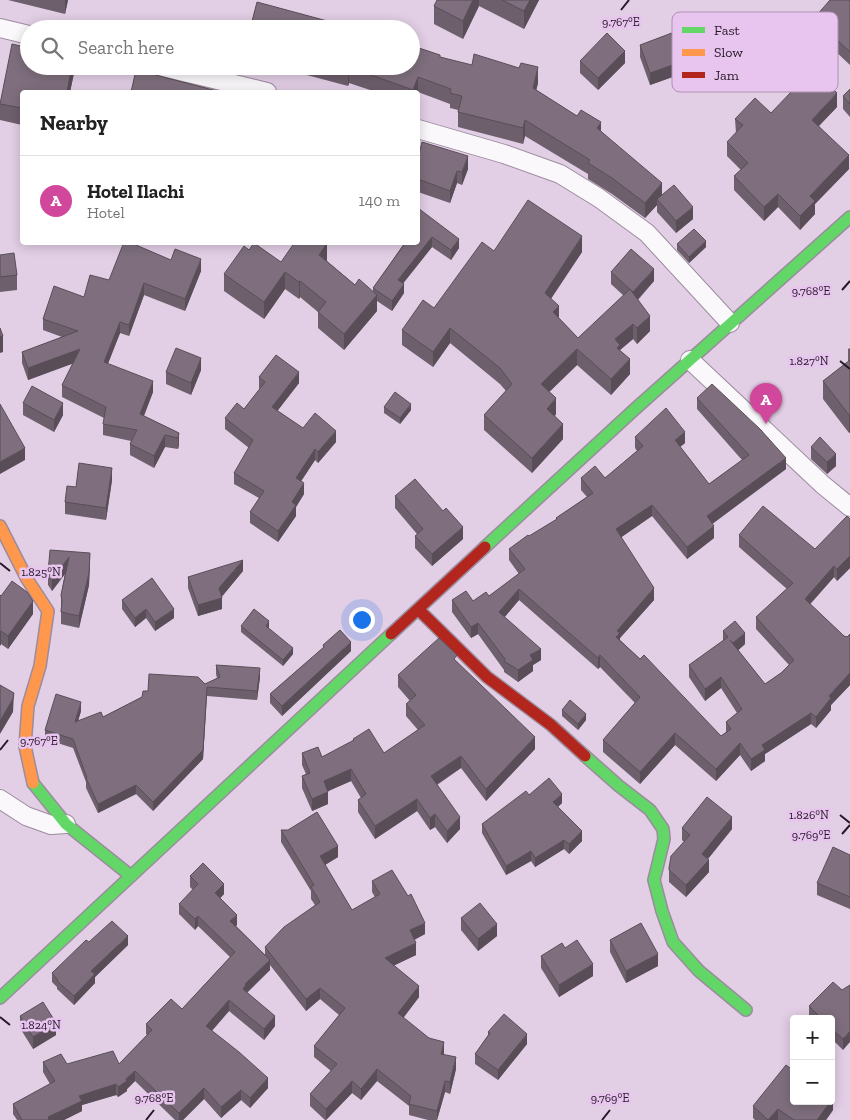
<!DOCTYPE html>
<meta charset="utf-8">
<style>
:root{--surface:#fff;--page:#f6f6f6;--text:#222;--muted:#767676;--line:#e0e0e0;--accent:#67586a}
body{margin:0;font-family:"Zilla Slab",serif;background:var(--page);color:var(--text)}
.controls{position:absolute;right:15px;bottom:15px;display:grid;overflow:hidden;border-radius:5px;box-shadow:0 2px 12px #0003}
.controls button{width:45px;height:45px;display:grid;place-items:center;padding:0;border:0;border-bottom:1px solid var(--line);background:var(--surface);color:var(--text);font:25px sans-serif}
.you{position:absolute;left:361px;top:619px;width:18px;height:18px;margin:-12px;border:4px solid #fff;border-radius:50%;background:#1a73e8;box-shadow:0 0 0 8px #1a73e833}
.badge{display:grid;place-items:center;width:32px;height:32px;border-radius:50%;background:var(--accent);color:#fff;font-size:16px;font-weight:700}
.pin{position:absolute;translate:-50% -41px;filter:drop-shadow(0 1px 2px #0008)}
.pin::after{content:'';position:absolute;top:26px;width:18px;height:15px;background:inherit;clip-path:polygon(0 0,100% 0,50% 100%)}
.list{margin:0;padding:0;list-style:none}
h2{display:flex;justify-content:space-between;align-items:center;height:65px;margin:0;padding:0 20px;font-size:21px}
h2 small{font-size:16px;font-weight:400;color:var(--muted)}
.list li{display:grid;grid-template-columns:32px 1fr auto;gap:15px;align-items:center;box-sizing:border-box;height:90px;padding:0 20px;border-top:1px solid var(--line)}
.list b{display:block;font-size:19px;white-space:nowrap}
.list p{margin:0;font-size:16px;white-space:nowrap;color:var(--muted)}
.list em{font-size:16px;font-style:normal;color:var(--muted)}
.icon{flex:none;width:28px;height:28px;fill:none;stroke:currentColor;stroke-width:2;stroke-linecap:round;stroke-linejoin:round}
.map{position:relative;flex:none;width:850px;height:1120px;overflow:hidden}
.search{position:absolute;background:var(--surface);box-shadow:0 2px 12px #0003;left:20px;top:20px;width:400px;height:55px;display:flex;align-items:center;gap:12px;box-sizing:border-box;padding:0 18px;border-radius:28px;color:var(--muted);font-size:19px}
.panel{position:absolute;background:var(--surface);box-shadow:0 2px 12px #0003;left:20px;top:90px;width:400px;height:155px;border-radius:5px}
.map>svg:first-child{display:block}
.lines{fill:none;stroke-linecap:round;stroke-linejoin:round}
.street-casing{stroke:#9b8c9e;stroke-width:20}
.fast-casing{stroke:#9b8c9e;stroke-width:14}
.slow-casing{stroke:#9b8c9e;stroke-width:14}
.jam-casing{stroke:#9b8c9e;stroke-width:14}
.street{stroke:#fbf8fb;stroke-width:18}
.fast{stroke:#63d668;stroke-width:11}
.slow{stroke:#ff974d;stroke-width:11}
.jam{stroke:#b3261e;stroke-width:11}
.wall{fill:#6d5f6c}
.shaded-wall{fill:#594e58}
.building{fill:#7f6f7e;stroke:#594e58}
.ticks{fill:none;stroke:#251827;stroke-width:2}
.key{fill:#e8c5ee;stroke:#ae91b2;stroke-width:1}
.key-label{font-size:14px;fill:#251827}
.ticks-label{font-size:12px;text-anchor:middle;fill:#251827;stroke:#e8c5ee;stroke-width:5;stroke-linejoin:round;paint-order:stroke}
</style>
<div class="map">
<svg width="850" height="1120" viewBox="0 0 850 1120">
<rect width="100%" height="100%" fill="#e2cee5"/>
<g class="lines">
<defs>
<g id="street">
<polyline points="0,28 29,35"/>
<polyline points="159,66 267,92"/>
<polyline points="418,129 504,154 560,174 599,198 647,233 730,323"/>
<polyline points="690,360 823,485 850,507"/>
<polyline points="0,799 26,816 51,825 66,824"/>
</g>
<g id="fast">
<polyline points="485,547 635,409 850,217"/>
<polyline points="585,756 619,786 650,810 663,829 664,839 654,880 662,911 673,942 699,971 746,1010"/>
<polyline points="33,783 66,824 131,876"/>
<polyline points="0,998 391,634"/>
</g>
<polyline id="slow" points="0,526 27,579 48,611 40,666 28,706 25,746 33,783"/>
<g id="jam">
<polyline points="419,610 487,677 551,725 585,756"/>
<polyline points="391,634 485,547"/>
</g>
</defs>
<use href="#street" class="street-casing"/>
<use href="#fast" class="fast-casing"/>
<use href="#slow" class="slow-casing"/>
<use href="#jam" class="jam-casing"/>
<use href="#street" class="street"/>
<use href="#fast" class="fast"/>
<use href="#slow" class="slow"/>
<use href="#jam" class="jam"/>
</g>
<g class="wall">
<polygon points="8,0 68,0 65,14"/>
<polygon points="437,0 539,0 524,29 479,6 463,39 434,24 434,6"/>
<polygon points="850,0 850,65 833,49 829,54 825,50 803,74 790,61 790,48 809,27 809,24"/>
<polygon points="640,45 695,69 650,85 640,57"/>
<polygon points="730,51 758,59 747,72 730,57"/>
<polygon points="440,57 538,83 536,90 601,131 662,195 693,219 676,233 657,212 657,205 645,218 612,194 588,179 588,174 525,136 523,144 458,127 458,110 450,108 450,104 418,92 376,92 349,83 348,86 273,66 395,66 405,70"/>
<polygon points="580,61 625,63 598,90 580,73"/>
<polygon points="74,66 74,73 70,92 22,92 22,125 0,120 0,104"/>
<polygon points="850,89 850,117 843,109 843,96"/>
<polygon points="837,107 819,126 849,169 815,204 815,214 800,230 778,207 764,221 734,190 734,176 741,170 727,156 727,142 736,133 735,119 771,113"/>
<polygon points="418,158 468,169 462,185 457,183 450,203 418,192"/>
<polygon points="418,208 459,248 451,260 432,247 403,283 404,293 392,311 377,301 377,311 344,350 318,328 318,312 300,297 299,299 285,289 264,319 224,291 224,274 249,250 281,262 327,260 327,261 355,285 373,292 373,288 405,242 418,242"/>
<polygon points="677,244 706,247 689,263 677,250"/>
<polygon points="494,251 582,252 551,298 559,318 578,338 624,296 611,284 611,272 654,281 638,300 650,331 637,344 633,339 620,350 630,374 611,395 577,365 549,392 556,414 555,416 563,439 532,473 484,430 484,415 506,391 500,384 450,343 433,367 402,345 402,330 434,308"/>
<polygon points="0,255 17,275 17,290 0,292"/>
<polygon points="171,260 201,271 185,311 144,295 129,336 120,333 108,364 153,392 144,416 179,433 179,445 178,449 165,447 154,468 130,455 130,444 131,441 103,435 103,424 104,418 62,397 62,385 73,363 28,380 22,363 22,352 62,337 43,330 43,319 84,297 109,280"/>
<polygon points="850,348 850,432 849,433 823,399 823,381 848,362 848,349"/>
<polygon points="201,370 191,395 166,384 166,372"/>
<polygon points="259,377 299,383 277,411 303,428 336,442 318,463 315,460 301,481 304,494 296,507 296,516 278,542 250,523 250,512 259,498 234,484 234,473 249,448 225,429 225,418 244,409 260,389 259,388"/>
<polygon points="697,398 786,469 712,523 714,538 687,559 652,516 621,537 654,600 620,638 620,640 721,736 726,732 726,722 737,713 721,688 705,701 689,677 689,665 723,641 723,631 745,644 738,650 765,684 781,673 789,665 756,629 756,617 787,589 739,547 739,535 815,549 850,519 850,568 837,581 834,577 810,604 844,636 847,637 850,634 850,685 831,705 831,710 816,728 811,724 765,754 765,761 751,771 740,755 716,781 675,745 640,784 603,752 603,740 635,703 600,667 598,669 519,600 504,617 541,660 533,665 533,671 518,682 504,672 504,670 478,634 471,638 452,612 452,600 473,601 489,596 519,574 509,560 509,549 556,520 556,518 587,497 581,490 581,478 605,478 637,451 635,448 635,437 685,443 680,447 709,484 742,460 697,409"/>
<polygon points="23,403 63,415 54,432 23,415"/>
<polygon points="384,407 411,410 400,424 384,413"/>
<polygon points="811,447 836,466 827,474 811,459"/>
<polygon points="112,480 106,520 65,514 65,502"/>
<polygon points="395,496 463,539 432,566 415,548 415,536 417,534 395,508"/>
<polygon points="90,565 89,585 79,628 61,624 61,595 65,573 52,591 48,585 48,573"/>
<polygon points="243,571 222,596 222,609 198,616 188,588 188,577"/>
<polygon points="0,595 33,614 8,649 1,644 0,646"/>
<polygon points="122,600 174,618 155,631 146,618 135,627 122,609"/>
<polygon points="241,626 269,627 268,628 293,654 283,666 241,632"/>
<polygon points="323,645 351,651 282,716 270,703 270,694 323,648"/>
<polygon points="457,662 535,749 486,801 461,768 437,785 460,829 447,843 435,827 430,830 417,811 375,839 358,812 358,800 361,798 351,781 328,791 328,804 312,811 302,788 302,776 306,774 302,765 302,753 322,757 353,741 353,739 384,753 418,730 406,716 406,704 410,701 398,687 398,675"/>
<polygon points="216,665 260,677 257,700 207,696 203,759 153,811 136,794 98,813 86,788 86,782 73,748 45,739 45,730 81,711 78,721 103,717 142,697 148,691 205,684 217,678 216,674"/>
<polygon points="562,710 586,720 578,730 562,716"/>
<polygon points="529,795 562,803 558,807 582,841 569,854 564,849 535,867 531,861 506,875 482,833 482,824"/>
<polygon points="682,828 732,829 708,859 709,872 686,897 669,882 669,868 684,842 682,840"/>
<polygon points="281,830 338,857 325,865 352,910 375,897 372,892 372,881 425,934 414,940 416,955 394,965 419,997 403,1018 444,1054 456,1069 450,1094 445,1092 437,1120 428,1120 409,1115 409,1106 377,1081 361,1100 352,1093 326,1120 325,1120 310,1106 310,1094 331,1071 314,1057 314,1046 339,1015 320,999 306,1011 270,965 270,970 247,993 275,1026 264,1040 229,1011 212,1031 268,1088 250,1108 241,1100 221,1118 204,1099 183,1120 175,1120 135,1081 127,1089 127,1091 118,1097 116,1095 82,1105 82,1111 64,1120 17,1120 13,1114 13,1104 50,1084 43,1072 43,1062 67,1064 119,1064 147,1035 146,1034 146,1024 182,1009 230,957 198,926 195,930 179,914 179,904 193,890 190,887 190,876 224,894 220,898 237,925 236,926 265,955 265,947 315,905 311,899 311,891 281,842"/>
<polygon points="850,855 850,909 817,895 817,883"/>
<polygon points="461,918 497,936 478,951 461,930"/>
<polygon points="610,940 658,966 626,983 610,952"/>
<polygon points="89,942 128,945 95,977 95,983 74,1005 57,989 57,987 52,982 52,973"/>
<polygon points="541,956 593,976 559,997 541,968"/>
<polygon points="850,985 843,1050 831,1038 831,1019 811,1019 809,1017 809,1006 842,990"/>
<polygon points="20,1016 56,1035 33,1049 20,1028"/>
<polygon points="488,1032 527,1044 498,1080 475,1064 475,1054 488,1035"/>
<polygon points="753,1106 833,1110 826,1120 755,1120 753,1118"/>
</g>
<g class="shaded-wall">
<polygon points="65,0 68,0 65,14"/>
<polygon points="473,0 479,0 479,6 463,39 463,21"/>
<polygon points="530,0 539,0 524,29 524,11"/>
<polygon points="833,36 833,49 829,54 829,41"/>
<polygon points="825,37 825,50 803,74 803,61"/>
<polygon points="625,51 625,63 598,90 598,78"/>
<polygon points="758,52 758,59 747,72 747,65"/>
<polygon points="695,57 695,69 650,85 650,73"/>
<polygon points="72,66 74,66 74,73 70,92 67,92"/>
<polygon points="349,67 349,83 348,86 348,70"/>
<polygon points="538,67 538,83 533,104 533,88"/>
<polygon points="418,77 418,93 413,92 413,90"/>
<polygon points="837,93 837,107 812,133 812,120"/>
<polygon points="525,120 525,136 523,144 523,128"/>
<polygon points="601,122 601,138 597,128"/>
<polygon points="849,155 849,169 815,204 815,214 800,230 800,216 810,196"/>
<polygon points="468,156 468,169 462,185 462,172"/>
<polygon points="457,171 457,183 450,203 450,191"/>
<polygon points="662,183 662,199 657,199 657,205 645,218 645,203"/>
<polygon points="778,194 778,207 764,221 764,207"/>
<polygon points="693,207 693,219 676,233 676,221"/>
<polygon points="582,236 582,252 545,308 545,293"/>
<polygon points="432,237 432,247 398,290 398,280"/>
<polygon points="459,239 459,248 451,260 451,250"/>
<polygon points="706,241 706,247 689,263 689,257"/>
<polygon points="327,243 327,260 319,271 319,255"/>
<polygon points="201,259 201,271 185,311 185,299"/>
<polygon points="654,269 654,281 633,304 633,292"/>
<polygon points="285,272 285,289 264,319 264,302"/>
<polygon points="300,281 300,297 299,299 299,282"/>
<polygon points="144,283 144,295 129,336 129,325"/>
<polygon points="404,284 404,293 392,311 392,301"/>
<polygon points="377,295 377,311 344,350 344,334"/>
<polygon points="559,306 559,321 553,312"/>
<polygon points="650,316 650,331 637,344 637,328"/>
<polygon points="120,322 120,333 104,373 104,362"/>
<polygon points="633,324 633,339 620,350 620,360 615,339"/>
<polygon points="450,328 450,343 433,367 433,352"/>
<polygon points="3,336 3,352 0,353 0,337"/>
<polygon points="80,349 80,361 28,380 28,368"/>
<polygon points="577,349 577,365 541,400 541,384"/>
<polygon points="201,358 201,370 191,395 191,383"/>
<polygon points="630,359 630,374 611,395 611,379"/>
<polygon points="299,372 299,383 272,418 272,407"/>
<polygon points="153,381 153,392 140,425 140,414"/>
<polygon points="556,398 556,414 547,424 547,409"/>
<polygon points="63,403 63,415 54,432 54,420"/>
<polygon points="411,404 411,410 400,424 400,418"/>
<polygon points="850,414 850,432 849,433 849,415"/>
<polygon points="563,424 563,439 532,473 532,458"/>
<polygon points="336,431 336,442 318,463 318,452"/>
<polygon points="685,432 685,443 675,451 675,440"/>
<polygon points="179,433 179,445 178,449 178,438"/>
<polygon points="165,435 165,447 154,468 154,456"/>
<polygon points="25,448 25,460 0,474 0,462"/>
<polygon points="315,449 315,460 296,489 296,478"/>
<polygon points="836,454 836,466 827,474 827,462"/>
<polygon points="786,458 786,469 707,528 707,516"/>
<polygon points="112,468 112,480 106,520 106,508"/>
<polygon points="304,483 304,494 296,507 296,516 278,542 278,531 292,502"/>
<polygon points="652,505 652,516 616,541 616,529"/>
<polygon points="714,526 714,538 687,559 687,547"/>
<polygon points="463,527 463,539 432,566 432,554"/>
<polygon points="90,553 89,585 79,628 79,616"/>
<polygon points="850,556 850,568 837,581 837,569"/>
<polygon points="69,557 69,569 52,591 52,579"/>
<polygon points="243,560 243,571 220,599 222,598 222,609 198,616 198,605 219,588"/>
<polygon points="834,566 834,577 805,610 805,599"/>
<polygon points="654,588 654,600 620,638 620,645 616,649 617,631"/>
<polygon points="519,589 519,600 499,624 499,612"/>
<polygon points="33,601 33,614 8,649 8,636"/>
<polygon points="146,609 146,618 135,627 135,618"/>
<polygon points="174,609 174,618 155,631 155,622"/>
<polygon points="269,621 269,627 266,632 266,626"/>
<polygon points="478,623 478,634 471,638 471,627"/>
<polygon points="1,631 1,644 0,646 0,633"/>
<polygon points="745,633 745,644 733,655 733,643"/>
<polygon points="351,642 351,651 282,716 282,706"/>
<polygon points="293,648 293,654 283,666 283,660"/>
<polygon points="541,649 541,660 533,665 533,671 518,682 518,670 530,655"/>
<polygon points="600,655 600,667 598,669 598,658"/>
<polygon points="260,668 260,677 257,700 257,691"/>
<polygon points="850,673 850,685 831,705 831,710 816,728 816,717 829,696"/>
<polygon points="721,677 721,688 705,701 705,689"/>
<polygon points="207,687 203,759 153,811 153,802"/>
<polygon points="14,693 13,712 0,734 0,721"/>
<polygon points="81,702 81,711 75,731 75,722"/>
<polygon points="811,713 811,724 765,754 765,761 751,771 751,759 762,745"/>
<polygon points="586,714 586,720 578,730 578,724"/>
<polygon points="675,733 675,745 640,784 640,772"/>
<polygon points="535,737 535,749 486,801 486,789"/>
<polygon points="740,743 740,755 716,781 716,769"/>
<polygon points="461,756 461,768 431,788 431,776"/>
<polygon points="351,769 351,781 324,793 324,781"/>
<polygon points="136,785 136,794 98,813 98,804"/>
<polygon points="328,792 328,804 312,811 312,799"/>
<polygon points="562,794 562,803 553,811 553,802"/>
<polygon points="417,799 417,811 375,839 375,826"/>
<polygon points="435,814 435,827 430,830 430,818"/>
<polygon points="460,817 460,829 447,843 447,831"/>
<polygon points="732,817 732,829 702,866 702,854"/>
<polygon points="582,831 582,841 569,854 569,844"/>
<polygon points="564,840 564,849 535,867 535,858"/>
<polygon points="338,846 338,857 320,868 320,856"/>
<polygon points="531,851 531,861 506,875 506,866"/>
<polygon points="709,860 709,872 686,897 686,885"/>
<polygon points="224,884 224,894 215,904 215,893"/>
<polygon points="237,915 237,925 230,931 230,921"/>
<polygon points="198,916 198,926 195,930 195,919"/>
<polygon points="425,923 425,934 410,942 410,930"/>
<polygon points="497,924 497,936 478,951 478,939"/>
<polygon points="128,936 128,945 95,977 95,983 74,1005 74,996 91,971"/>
<polygon points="416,943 416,955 385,970 385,958"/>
<polygon points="658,954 658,966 626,983 626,971"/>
<polygon points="270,960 270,970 246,993 243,989 245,984"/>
<polygon points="593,964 593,976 559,997 559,985"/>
<polygon points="419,986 419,997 398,1025 398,1013"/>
<polygon points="320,988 320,999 306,1011 306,999"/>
<polygon points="229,1000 229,1011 206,1037 206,1026"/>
<polygon points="275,1016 275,1026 264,1040 264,1029"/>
<polygon points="56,1023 56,1035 33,1049 33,1037"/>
<polygon points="850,1031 850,1042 843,1050 843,1039"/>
<polygon points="527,1034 527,1044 498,1080 498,1070"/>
<polygon points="444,1042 444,1054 441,1065 441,1054"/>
<polygon points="456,1057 456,1069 450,1094 450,1082"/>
<polygon points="377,1069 377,1081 361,1100 361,1089"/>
<polygon points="135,1071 135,1081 127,1089 127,1091 118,1097 118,1087"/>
<polygon points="268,1078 268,1088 250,1108 250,1098"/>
<polygon points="352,1081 352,1093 326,1120 326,1109"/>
<polygon points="445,1081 445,1092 437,1120 437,1111"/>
<polygon points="116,1084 116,1095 82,1105 82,1111 64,1120 48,1120 48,1117 79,1096"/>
<polygon points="204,1088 204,1099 183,1120 179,1120 179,1113"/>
<polygon points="241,1090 241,1100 221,1118 221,1107"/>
<polygon points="833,1098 833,1110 826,1120 817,1120"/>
<polygon points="778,1109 778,1120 768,1120"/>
</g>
<g class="building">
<polygon points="437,0 473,0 463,21 434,6"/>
<polygon points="502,0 530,0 524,11"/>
<polygon points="830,0 850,0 850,52 833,36 829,41 825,37 803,61 790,48 811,25 809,24"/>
<polygon points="257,2 357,29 250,29"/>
<polygon points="685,28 695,57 650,73 640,45"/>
<polygon points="607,33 625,51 598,78 580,61"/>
<polygon points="12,44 29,48 29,66 72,66 67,92 22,92 22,108 0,104"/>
<polygon points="413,46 440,55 440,57 472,65 474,54 519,68 521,63 538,67 533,88 577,116 581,110 601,122 597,128 662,183 645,203 612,178 588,163 590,160 525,120 523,128 458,112 462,96 450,93 451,89 418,77 413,90 349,67 348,70 332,66 395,66 405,70 406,66 411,66 411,51"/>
<polygon points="813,69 837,93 812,120 849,155 810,196 815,201 800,216 778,194 764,207 734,176 748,163 727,142 743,125 735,119 755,98 771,113"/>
<polygon points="136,70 221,92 131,92"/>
<polygon points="850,89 850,104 843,96"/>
<polygon points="422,142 468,156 462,172 457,171 450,191 418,179 418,158"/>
<polygon points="674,185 693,207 676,221 657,199"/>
<polygon points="528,200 582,236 545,293 559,306 553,312 578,338 630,289 650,316 637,328 633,324 615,339 620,345 617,348 630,359 611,379 577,349 541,384 556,398 547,409 563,424 532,458 484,415 512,384 500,368 450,328 433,352 402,330 423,300 434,308 482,242 494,251"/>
<polygon points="418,208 459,239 451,250 432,237 398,280 404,284 392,301 373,288 406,242 418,242"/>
<polygon points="694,229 706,241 689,257 677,244"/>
<polygon points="124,242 129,242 171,260 175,249 201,259 185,299 144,283 129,325 120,322 104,362 153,381 140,414 179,433 178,438 165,435 154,456 130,444 137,430 103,424 106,407 62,385 80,349 28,368 22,352 78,331 43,319 54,286 84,297 90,275 109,280"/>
<polygon points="295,242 326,242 327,243 319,255 355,285 359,279 377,295 344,334 318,312 326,302 300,281 299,282 285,272 264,302 224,274 244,246 249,250 254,243 281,262"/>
<polygon points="631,249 654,269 633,292 611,272"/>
<polygon points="14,253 17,275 0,277 0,255"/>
<polygon points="0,328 3,336 0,337"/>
<polygon points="176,348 201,358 191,383 166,372"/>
<polygon points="276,355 299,372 272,407 303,428 315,413 336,431 318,452 315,449 296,478 304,483 292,502 296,505 278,531 250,512 264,491 234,473 253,440 225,418 237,403 244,409 265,382 259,377"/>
<polygon points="850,360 850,414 849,415 823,381"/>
<polygon points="712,384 760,429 786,458 707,516 714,526 687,547 652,505 616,529 654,588 617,631 620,633 616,637 640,659 644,655 721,736 731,729 726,722 742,709 721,677 705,689 689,665 728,637 723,631 735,621 745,633 733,643 730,640 765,684 781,673 794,660 756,617 793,583 739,535 763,506 815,549 847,516 850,519 850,556 837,569 834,566 805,599 844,636 847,637 850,634 850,673 829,696 831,698 816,717 811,713 762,745 765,750 751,759 740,743 716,769 675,733 640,772 603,740 640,697 600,655 598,658 519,589 499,612 541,649 530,655 533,660 518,670 504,661 505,659 478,623 471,627 452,600 466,591 473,601 486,592 489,596 525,569 509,549 528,535 529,536 557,519 556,518 593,493 581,478 595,466 605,478 643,446 635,437 666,408 685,432 675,440 709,484 749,455 697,398"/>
<polygon points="32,386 63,403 54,420 23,403"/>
<polygon points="395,392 411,404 400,418 384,407"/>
<polygon points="0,404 25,448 0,462"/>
<polygon points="820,437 836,454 827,462 811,447"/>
<polygon points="79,463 112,468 106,508 65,502 67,486 76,487"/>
<polygon points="415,479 443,511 446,508 463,527 432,554 415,536 423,529 395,496"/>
<polygon points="50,550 90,553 89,573 79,616 61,612 62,601 61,595 69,557 52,579 48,573"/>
<polygon points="243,560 219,588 222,598 198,605 188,577"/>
<polygon points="152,578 174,609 155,622 146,609 135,618 122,600"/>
<polygon points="12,581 27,592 33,601 8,636 1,631 0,633 0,595 1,596"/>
<polygon points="254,609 269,621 266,626 293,648 283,660 241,626"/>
<polygon points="340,630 351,642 282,706 270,694 324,647 323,645"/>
<polygon points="439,638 457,655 454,659 535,737 486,789 461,756 431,776 460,817 447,831 435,814 430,818 417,799 375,826 358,800 366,794 351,769 324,781 328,792 312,799 302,776 310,773 302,753 318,747 322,757 354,740 353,739 369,729 384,753 425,725 406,704 416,695 398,675"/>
<polygon points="216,665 260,668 257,691 207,687 203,750 153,802 136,785 98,804 86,778 87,778 73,739 45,730 56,694 81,702 75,722 101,712 103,717 142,697 143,691 148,691 149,674 198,677 205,684 220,677"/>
<polygon points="0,685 14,693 13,699 0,721"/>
<polygon points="570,700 586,714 578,724 562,710"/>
<polygon points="549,778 562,794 553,802 582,831 569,844 564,840 535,858 531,851 506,866 482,824 526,791 529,795"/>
<polygon points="707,797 732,817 702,854 709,860 686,885 669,870 669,868 671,856 690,835 682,828"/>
<polygon points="317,812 338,846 320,856 352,910 380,894 372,881 392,870 408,896 411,894 425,923 410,930 416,943 385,958 419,986 398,1013 429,1038 444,1042 441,1054 456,1057 450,1082 445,1081 437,1111 409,1104 411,1096 377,1069 361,1089 352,1081 326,1109 310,1094 337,1064 314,1046 345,1008 320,988 306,999 265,947 284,927 320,902 311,887 314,885 281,830 288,830"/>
<polygon points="833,847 850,855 850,897 817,883"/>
<polygon points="203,863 224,884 215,893 237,915 230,921 270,960 245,984 246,985 243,989 275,1016 264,1029 229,1000 206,1026 239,1052 268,1078 250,1098 241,1090 221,1107 204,1088 179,1113 135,1071 126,1079 127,1081 118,1087 116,1084 79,1096 82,1101 48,1117 49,1120 22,1120 13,1104 55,1081 43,1062 61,1054 67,1064 113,1051 119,1064 152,1030 146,1024 171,999 182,1009 235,952 198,916 195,919 179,904 198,884 190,876"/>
<polygon points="480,903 497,924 478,939 461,918"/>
<polygon points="112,921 128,936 91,971 95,974 74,996 57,981 58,980 52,973 86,940 89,942"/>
<polygon points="641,923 658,954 626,971 610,940"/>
<polygon points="577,940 593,964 559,985 541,956 562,943 565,948"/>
<polygon points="833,982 842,990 850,985 850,1031 843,1039 831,1028 831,1019 822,1019 809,1006"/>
<polygon points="43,1002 56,1023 33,1037 20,1016"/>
<polygon points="504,1014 527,1034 498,1070 475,1054 490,1033 488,1032"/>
<polygon points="786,1065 794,1071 794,1101 831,1101 817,1120 794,1120 778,1109 768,1120 753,1106"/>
</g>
<path class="ticks" d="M621,10L629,0M842,290L850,281M840,361L850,369M0,563L10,571M0,750L8,740M840,815L850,823M842,834L850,825M0,1017L10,1025M146,1120L154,1110M602,1120L610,1110"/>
<rect x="672" y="12" width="166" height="80" rx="8" class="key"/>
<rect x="682" y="27" width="23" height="6" fill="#63d668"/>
<rect x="682" y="49" width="23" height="7" fill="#ff974d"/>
<rect x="682" y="72" width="23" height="6" fill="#b3261e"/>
<g class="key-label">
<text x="714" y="35">Fast</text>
<text x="714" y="57">Slow</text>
<text x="714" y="80">Jam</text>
</g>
<g class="ticks-label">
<text x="621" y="26">9.767°E</text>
<text x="811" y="295">9.768°E</text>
<text x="809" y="365">1.827°N</text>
<text x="41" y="576">1.825°N</text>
<text x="39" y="745">9.767°E</text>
<text x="809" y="819">1.826°N</text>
<text x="811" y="839">9.769°E</text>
<text x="41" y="1029">1.824°N</text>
<text x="154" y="1102">9.768°E</text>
<text x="610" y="1102">9.769°E</text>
</g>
</svg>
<div class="controls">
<button>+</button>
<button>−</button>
</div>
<div class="you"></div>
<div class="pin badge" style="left:766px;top:424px;background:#d1479c">A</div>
<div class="search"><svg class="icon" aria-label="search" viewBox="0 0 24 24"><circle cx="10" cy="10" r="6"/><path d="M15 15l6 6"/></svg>Search here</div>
<section class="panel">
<h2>Nearby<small></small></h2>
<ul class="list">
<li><span class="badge" style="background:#d1479c">A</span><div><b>Hotel Ilachi</b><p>Hotel</p></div><em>140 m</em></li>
</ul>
</section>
</div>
